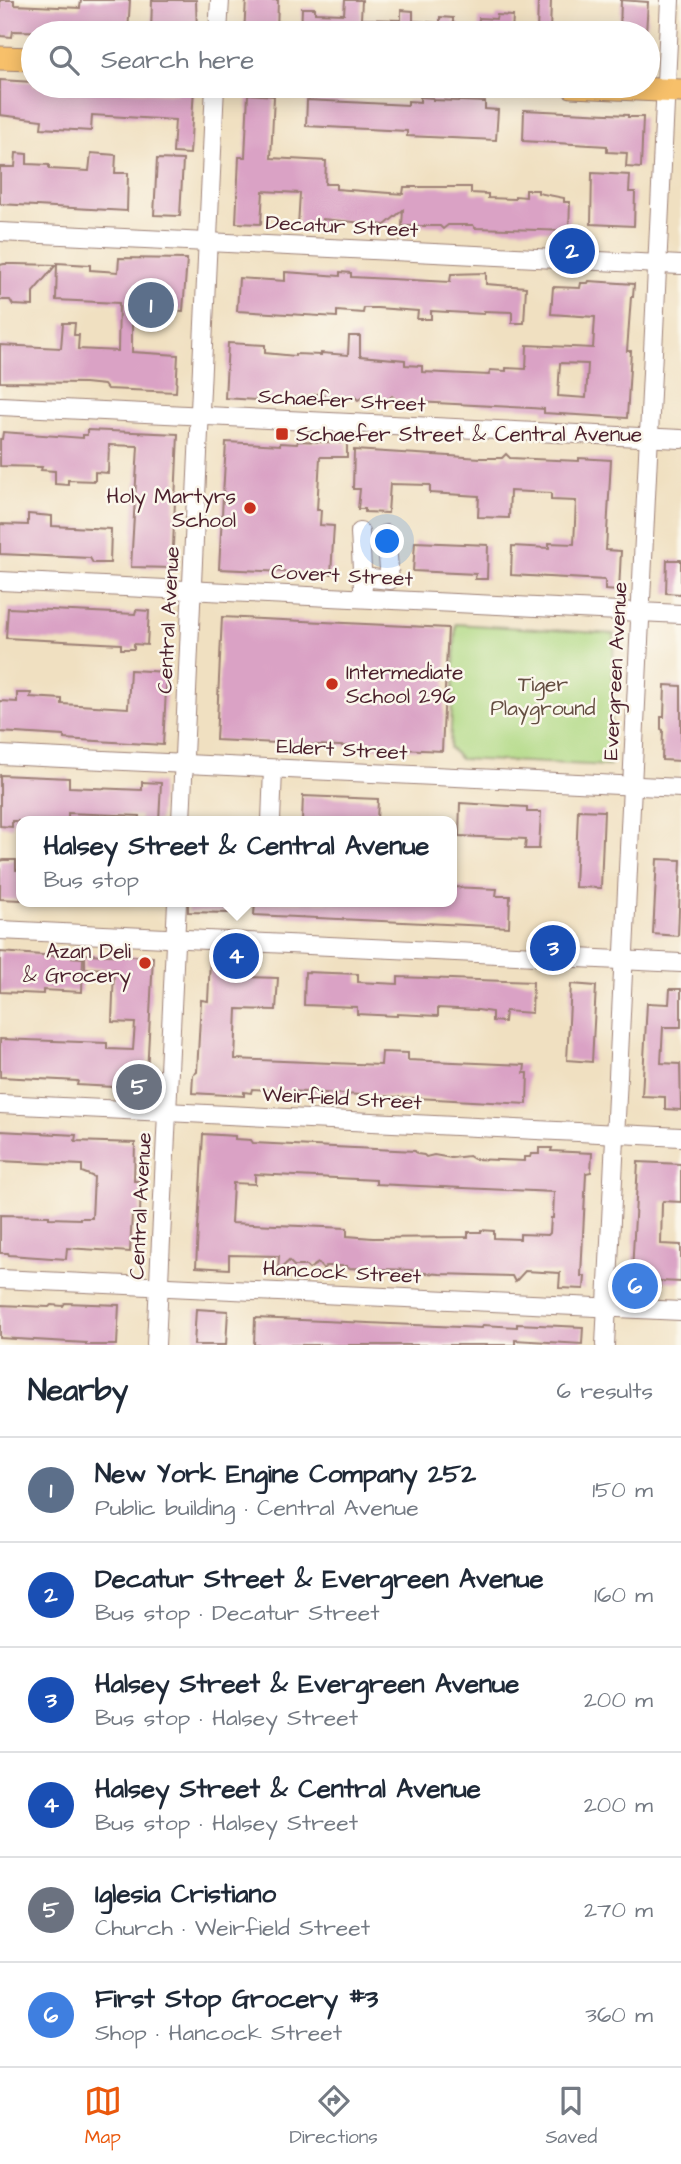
<!DOCTYPE html>
<meta charset="utf-8">
<style>
:root{--surface:#fff;--page:#f2f2f3;--text:#1f2937;--muted:#747a83;--line:#e0e1e3;--accent:#ea580c}
body{margin:0;font-family:"Architects Daughter",sans-serif;background:var(--page);color:var(--text)}
.you{position:absolute;left:388px;top:542px;width:24px;height:24px;margin:-18px;border:5px solid #fff;border-radius:50%;background:#1a73e8;box-shadow:0 0 0 10px #1a73e833}
.badge{display:grid;place-items:center;width:46px;height:46px;border-radius:50%;background:var(--accent);color:#fff;font-size:23px;font-weight:700}
.pin{position:absolute;translate:-50% -50%;border:4px solid #fff;box-shadow:0 2px 7px #0006}
.popup{position:absolute;left:16px;top:816px;width:441px;height:91px;box-sizing:border-box;display:grid;place-content:center;border-radius:14px;background:var(--surface);filter:drop-shadow(0 2px 5px #0005);font-size:23px;white-space:nowrap;color:var(--muted)}
.popup b{font-size:26px;color:var(--text)}
.popup::after{content:'';position:absolute;left:50%;top:100%;margin-left:-14px;border:14px solid transparent;border-top-color:var(--surface)}
.list{margin:0;padding:0;list-style:none}
h2{display:flex;justify-content:space-between;align-items:center;height:91px;margin:0;padding:0 28px;font-size:30px}
h2 small{font-size:23px;font-weight:400;color:var(--muted)}
.list li{display:grid;grid-template-columns:46px 1fr auto;gap:21px;align-items:center;box-sizing:border-box;height:105px;padding:0 28px;border-top:2px solid var(--line)}
.list b{display:block;font-size:26px;white-space:nowrap}
.list p{margin:0;font-size:23px;white-space:nowrap;color:var(--muted)}
.list em{font-size:23px;font-style:normal;color:var(--muted)}
.icon{flex:none;width:38px;height:38px;fill:none;stroke:currentColor;stroke-width:2;stroke-linecap:round;stroke-linejoin:round}
.map{position:relative;flex:none;width:681px;height:1345px;overflow:hidden}
.search{position:absolute;background:var(--surface);box-shadow:0 4px 18px #0003;left:21px;right:21px;top:21px;height:77px;display:flex;align-items:center;gap:18px;box-sizing:border-box;padding:0 24px;border-radius:38px;color:var(--muted);font-size:26px}
.sheet{height:721px;background:var(--surface)}
nav{display:flex;justify-content:space-around;align-items:center;box-sizing:border-box;height:98px;border-top:2px solid var(--line);background:var(--surface);font-size:19px;color:var(--muted)}
nav a{display:grid;justify-items:center;gap:4px}
nav .on{color:var(--accent)}
.map>svg:first-child{display:block}
.green{fill:#b0d984;stroke:#7d7c58;stroke-width:2}
.building{fill:#daa2c5;fill-rule:evenodd}
.lines{fill:none;stroke-linecap:round;stroke-linejoin:round}
.minor-casing{stroke:#9d8076;stroke-width:20}
.major-casing{stroke:#9d8076;stroke-width:25}
.minor{stroke:#fff;stroke-width:18}
.major{stroke:#f7c06b;stroke-width:23}
.poi-dot{fill:#c8321e;stroke:#fbf7ec;stroke-width:2.5}
.labels{text-anchor:middle;stroke-width:5;stroke-linejoin:round;paint-order:stroke}
.street-label{font-size:21px;fill:#4a1f2b;stroke:#fbf7ec}
.poi-label{font-size:21px;fill:#4a1f2b;stroke:#fbf7ec;text-anchor:start}
.park-label{font-size:21px;fill:#644e41;stroke:#fbf7ec}
</style>
<div class="map">
<svg width="681" height="1345" viewBox="0 0 681 1345">
<rect width="100%" height="100%" fill="#fbf7ec"/>
<filter id="ink" filterUnits="userSpaceOnUse"><feTurbulence type="fractalNoise" baseFrequency=".0143" numOctaves="2"/><feDisplacementMap in="SourceGraphic" scale="14" xChannelSelector="R" yChannelSelector="G"/><feConvolveMatrix kernelMatrix="1 2 1 2 8 2 1 2 1" color-interpolation-filters="sRGB"/></filter>
<filter id="wash" filterUnits="userSpaceOnUse"><feTurbulence type="fractalNoise" baseFrequency=".00686" numOctaves="4" result="noise"/><feDisplacementMap in="SourceGraphic" scale="28" xChannelSelector="R" yChannelSelector="G"/><feGaussianBlur stdDeviation="1.57" result="paint"/><feColorMatrix in="noise" values="0 0 0 0 0 0 0 0 0 0 0 0 0 0 0 0 0 1.4 0 .05"/><feComposite in="paint" operator="in"/></filter>
<g filter="url(#wash)">
<rect width="100%" height="100%" fill="#f0e0c1"/>
<polygon class="green" points="456,624 614,634 610,766 460,759 450,748"/>
<g id="blocks">
<g class="building">
<polygon points="0,0 14,0 14,5 80,8 81,0 130,0 128,33 13,31 12,37 0,36"/>
<polygon points="152,0 196,0 197,33 151,33"/>
<polygon points="246,0 278,0 277,33 244,33"/>
<polygon points="345,0 362,0 361,19 401,20 401,10 413,11 413,21 440,23 440,17 453,18 453,23 460,23 460,33 301,33 302,8 315,8 315,13 344,14"/>
<polygon points="538,0 551,0 550,33 537,33"/>
<polygon points="621,0 648,2 646,33 620,33"/>
<polygon points="497,15 513,16 512,33 478,33 479,18 496,19"/>
<polygon points="0,80 33,82 33,86 93,86 93,89 177,94 177,87 194,88 190,154 173,153 175,120 92,115 91,131 41,128 42,120 0,115"/>
<polygon points="248,94 274,96 271,158 326,161 325,184 336,184 336,189 403,194 404,187 471,187 471,193 488,194 488,198 515,199 515,196 526,197 526,190 538,190 538,193 564,198 564,202 570,202 569,231 475,228 473,225 448,225 443,229 440,226 402,226 403,210 385,225 323,219 323,227 298,226 300,193 263,191 261,224 236,223 239,157 245,157"/>
<polygon points="420,97 433,98 433,100 485,102 485,109 498,110 496,140 407,136 407,131 306,126 307,100 408,105 408,101 420,102"/>
<polygon points="524,110 628,115 628,117 643,117 641,168 626,167 627,153 607,152 607,146 523,141"/>
<polygon points="16,153 27,154 27,164 49,165 49,169 89,171 91,153 116,155 115,173 128,173 127,211 0,204 0,167 15,167"/>
<polygon points="157,159 183,160 180,216 154,215"/>
<polygon points="592,173 630,175 629,192 635,192 634,226 591,224"/>
<polygon points="119,258 187,259 183,311 132,309 132,352 178,355 176,392 107,389 104,385 85,383 0,382 0,345 61,348 63,323 75,323 74,335 79,335 78,349 118,351 119,303 56,300 57,263 90,265 90,270 118,272"/>
<polygon points="4,264 15,264 56,265 33,292 33,306 13,305 10,300 0,300 0,265"/>
<polygon points="285,272 340,276 340,272 351,273 351,277 450,282 451,274 486,273 486,284 526,287 524,323 512,323 512,312 484,311 484,314 431,311 431,319 417,319 418,311 377,308 364,308 363,313 337,311 337,317 237,311 239,278 285,281"/>
<path d="M589,281L634,284L633,297H631L627,351H631L627,418L544,413V409L531,408L397,401L392,396L385,402L379,395L371,402L366,395L358,400L355,397L341,398L333,396L327,400L322,393L301,398L274,397V401L225,398L228,343L265,345V353L295,356V354L321,355V353L348,355L349,336H360V356L405,360V365L422,366V372L489,375L490,370L506,371V368L526,369L527,345L593,348L595,317L551,314L553,287L580,288L581,283H588ZM560,363L588,364L586,398L558,396Z"/>
<polygon points="87,430 178,434 172,568 131,567 138,446 109,445 108,473 95,472 95,481 68,480 68,485 55,484 55,471 41,470 42,467 0,466 0,439 2,439 3,432 83,438 83,435 87,435"/>
<polygon points="298,441 347,443 347,457 320,457 317,510 321,510 320,525 334,526 331,574 219,569 226,442 280,445 280,443 297,444"/>
<polygon points="354,450 481,458 502,458 506,454 510,458 579,461 579,458 611,460 606,550 621,551 619,591 605,590 605,580 511,575 512,546 549,548 549,543 574,544 576,501 551,500 551,493 510,491 509,518 478,517 479,496 430,493 430,485 390,484 388,513 365,512 365,509 358,509 360,489 353,489"/>
<polygon points="28,514 52,516 52,526 111,529 110,563 93,563 90,558 0,554 0,524 28,525"/>
<polygon points="415,542 488,545 487,579 475,579 476,574 413,571"/>
<polygon points="667,560 681,560 681,594 666,593"/>
<polygon points="8,608 135,614 136,610 149,611 147,645 134,644 134,649 121,649 121,644 6,638"/>
<polygon points="222,617 448,628 442,751 216,740"/>
<polygon points="130,670 167,672 163,745 64,739 64,736 0,732 0,701 17,702 17,693 31,693 30,697 62,699 62,704 128,708"/>
<polygon points="665,685 681,686 681,761 662,760 663,730 661,729 661,717 664,717"/>
<polygon points="0,775 69,778 69,787 142,790 142,782 161,783 159,821 140,821 140,816 68,813 68,821 12,821 12,827 0,826"/>
<polygon points="303,796 378,799 377,821 302,821"/>
<polygon points="460,803 527,807 527,812 541,812 539,849 525,849 526,839 459,836"/>
<polygon points="578,810 604,811 601,888 575,887"/>
<polygon points="657,859 681,860 678,936 653,934"/>
<polygon points="4,860 16,860 16,870 21,870 21,900 0,899 0,861"/>
<polygon points="451,887 497,889 496,896 510,896 509,927 254,915 255,902 451,902"/>
<polygon points="188,902 230,902 230,913 188,912"/>
<polygon points="0,952 83,958 82,992 43,990 43,994 0,992"/>
<polygon points="85,954 153,957 146,1093 131,1092 132,1088 77,1085 78,1081 0,1077 0,1039 107,1043 107,1049 133,1050 135,1023 112,1022 114,969 85,968"/>
<polygon points="210,960 243,962 242,977 278,978 276,1010 237,1009 235,1059 381,1065 382,1052 408,1053 408,1060 525,1065 524,1073 528,1073 527,1104 252,1089 251,1093 244,1092 244,1096 192,1093 193,1075 197,1072 201,1000 208,1001"/>
<polygon points="305,972 358,974 358,982 398,984 398,977 533,982 532,1013 505,1011 504,1022 492,1021 492,1012 478,1010 438,1008 438,1016 397,1014 397,1016 357,1014 357,1007 304,1005"/>
<polygon points="571,984 596,986 592,1062 567,1060"/>
<polygon points="670,989 681,989 681,1027 663,1027 661,1063 680,1064 681,1110 665,1109 665,1097 642,1096 647,1003 669,1004"/>
<polygon points="0,1131 76,1135 75,1141 135,1143 134,1181 141,1181 140,1214 132,1214 130,1252 67,1248 66,1259 9,1255 8,1253 0,1253 0,1215 49,1216 49,1218 80,1219 80,1218 92,1218 94,1177 82,1172 82,1165 0,1161"/>
<path d="M203,1134L235,1136V1139L251,1140L253,1143L415,1151L417,1154L424,1155L426,1157L434,1155L451,1158L469,1156L474,1159L524,1161V1157H530L531,1154H539V1148H552L551,1151L592,1153L591,1172L586,1173L581,1276H585L584,1289L559,1288L560,1273L525,1271L515,1282L512,1276L440,1274L412,1272V1270L346,1268V1266H326L323,1269L318,1263L309,1269L306,1266H294L289,1261L278,1271L279,1256L229,1255V1269L196,1267ZM255,1174L376,1180V1184L554,1192L553,1218H551L550,1233L548,1235L520,1234V1239L494,1238V1231L481,1230V1232H468V1237L373,1238L347,1236V1228L231,1223L233,1183L255,1184Z"/>
<polygon points="638,1162 681,1164 681,1202 663,1201 662,1203 661,1244 681,1245 681,1282 660,1281 660,1288 655,1288 653,1291 631,1290"/>
<polygon points="65,1303 119,1305 117,1345 86,1345 86,1343 0,1338 0,1305 49,1307 51,1305 63,1306"/>
<polygon points="196,1309 228,1311 226,1345 194,1345"/>
<polygon points="255,1318 482,1328 483,1325 517,1327 517,1324 583,1327 582,1344 515,1340 515,1345 254,1345"/>
</g>
</g>
</g>
<g filter="url(#ink)">
<use href="#blocks" fill-opacity="0" stroke="#9d8076" stroke-width="2"/>
<g class="lines">
<defs>
<g id="minor">
<polyline points="218,33 220,0"/>
<polyline points="0,232 681,265"/>
<polyline points="0,406 681,439"/>
<polyline points="360,532 363,588"/>
<polyline points="362,577 390,580 386,534"/>
<polyline points="0,581 681,614"/>
<polyline points="0,755 681,788"/>
<polyline points="181,821 215,86"/>
<polyline points="271,821 273,769"/>
<polyline points="0,930 681,963"/>
<polyline points="0,1104 681,1137"/>
<polyline points="0,1279 681,1311"/>
<polyline points="156,1345 177,902"/>
<polyline points="605,1345 670,0"/>
</g>
<g id="major">
<polyline points="0,58 33,59"/>
<polyline points="572,86 681,91"/>
</g>
</defs>
<use href="#minor" class="minor-casing"/>
<use href="#major" class="major-casing"/>
<use href="#minor" class="minor"/>
<use href="#major" class="major"/>
</g>
</g>
<g class="poi-dot">
<rect x="275" y="427" width="14" height="14" rx="3.5"/>
<circle cx="250" cy="508" r="7"/>
<circle cx="332" cy="684" r="7"/>
<circle cx="145" cy="963" r="7"/>
</g>
<g class="labels">
<g class="street-label">
<text transform="translate(342 226) rotate(3)" y="7">Decatur Street</text>
<text transform="translate(342 400) rotate(3)" y="7">Schaefer Street</text>
<text transform="translate(342 575) rotate(3)" y="7">Covert Street</text>
<text transform="translate(168 620) rotate(-87)" y="7">Central Avenue</text>
<text transform="translate(615 671) rotate(-87)" y="7">Evergreen Avenue</text>
<text transform="translate(342 749) rotate(3)" y="7">Eldert Street</text>
<text transform="translate(342 1098) rotate(3)" y="7">Weirfield Street</text>
<text transform="translate(140 1206) rotate(-87)" y="7">Central Avenue</text>
<text transform="translate(342 1272) rotate(3)" y="7">Hancock Street</text>
</g>
<g class="poi-label">
<text x="296" y="441">Schaefer Street &amp; Central Avenue</text>
<text x="236" y="503" text-anchor="end">Holy Martyrs<tspan x="236" dy="24">School</tspan></text>
<text x="346" y="679">Intermediate<tspan x="346" dy="24">School 296</tspan></text>
<text x="131" y="958" text-anchor="end">Azan Deli<tspan x="131" dy="24">&amp; Grocery</tspan></text>
</g>
<g class="park-label">
<text x="543" y="691">Tiger<tspan x="543" dy="24">Playground</tspan></text>
</g>
</g>
</svg>
<div class="you"></div>
<div class="pin badge" style="left:151px;top:305px;background:#5c6f8a">1</div>
<div class="pin badge" style="left:572px;top:251px;background:#1a4fb4">2</div>
<div class="pin badge" style="left:553px;top:948px;background:#1a4fb4">3</div>
<div class="pin badge" style="left:236px;top:956px;background:#1a4fb4">4</div>
<div class="popup"><b>Halsey Street &amp; Central Avenue</b>Bus stop</div>
<div class="pin badge" style="left:139px;top:1087px;background:#6b7280">5</div>
<div class="pin badge" style="left:635px;top:1286px;background:#3f7fe0">6</div>
<div class="search"><svg class="icon" aria-label="search" viewBox="0 0 24 24"><circle cx="10" cy="10" r="6"/><path d="M15 15l6 6"/></svg>Search here</div>
</div>
<section class="sheet">
<h2>Nearby<small>6 results</small></h2>
<ul class="list">
<li><span class="badge" style="background:#5c6f8a">1</span><div><b>New York Engine Company 252</b><p>Public building · Central Avenue</p></div><em>150 m</em></li>
<li><span class="badge" style="background:#1a4fb4">2</span><div><b>Decatur Street &amp; Evergreen Avenue</b><p>Bus stop · Decatur Street</p></div><em>160 m</em></li>
<li><span class="badge" style="background:#1a4fb4">3</span><div><b>Halsey Street &amp; Evergreen Avenue</b><p>Bus stop · Halsey Street</p></div><em>200 m</em></li>
<li><span class="badge" style="background:#1a4fb4">4</span><div><b>Halsey Street &amp; Central Avenue</b><p>Bus stop · Halsey Street</p></div><em>200 m</em></li>
<li><span class="badge" style="background:#6b7280">5</span><div><b>Iglesia Cristiano</b><p>Church · Weirfield Street</p></div><em>270 m</em></li>
<li><span class="badge" style="background:#3f7fe0">6</span><div><b>First Stop Grocery #3</b><p>Shop · Hancock Street</p></div><em>360 m</em></li>
</ul>
</section>
<nav>
<a class="on"><svg class="icon" aria-label="map" viewBox="0 0 24 24"><path d="M3 6l6-2 6 2 6-2v14l-6 2-6-2-6 2zM9 4v14M15 6v14"/></svg>Map</a>
<a><svg class="icon" aria-label="directions" viewBox="0 0 24 24"><path d="M12 3l9 9-9 9-9-9zM9 14v-3h6M13 9l2 2-2 2"/></svg>Directions</a>
<a><svg class="icon" aria-label="saved" viewBox="0 0 24 24"><path d="M7 4h10v16l-5-4-5 4z"/></svg>Saved</a>
</nav>
